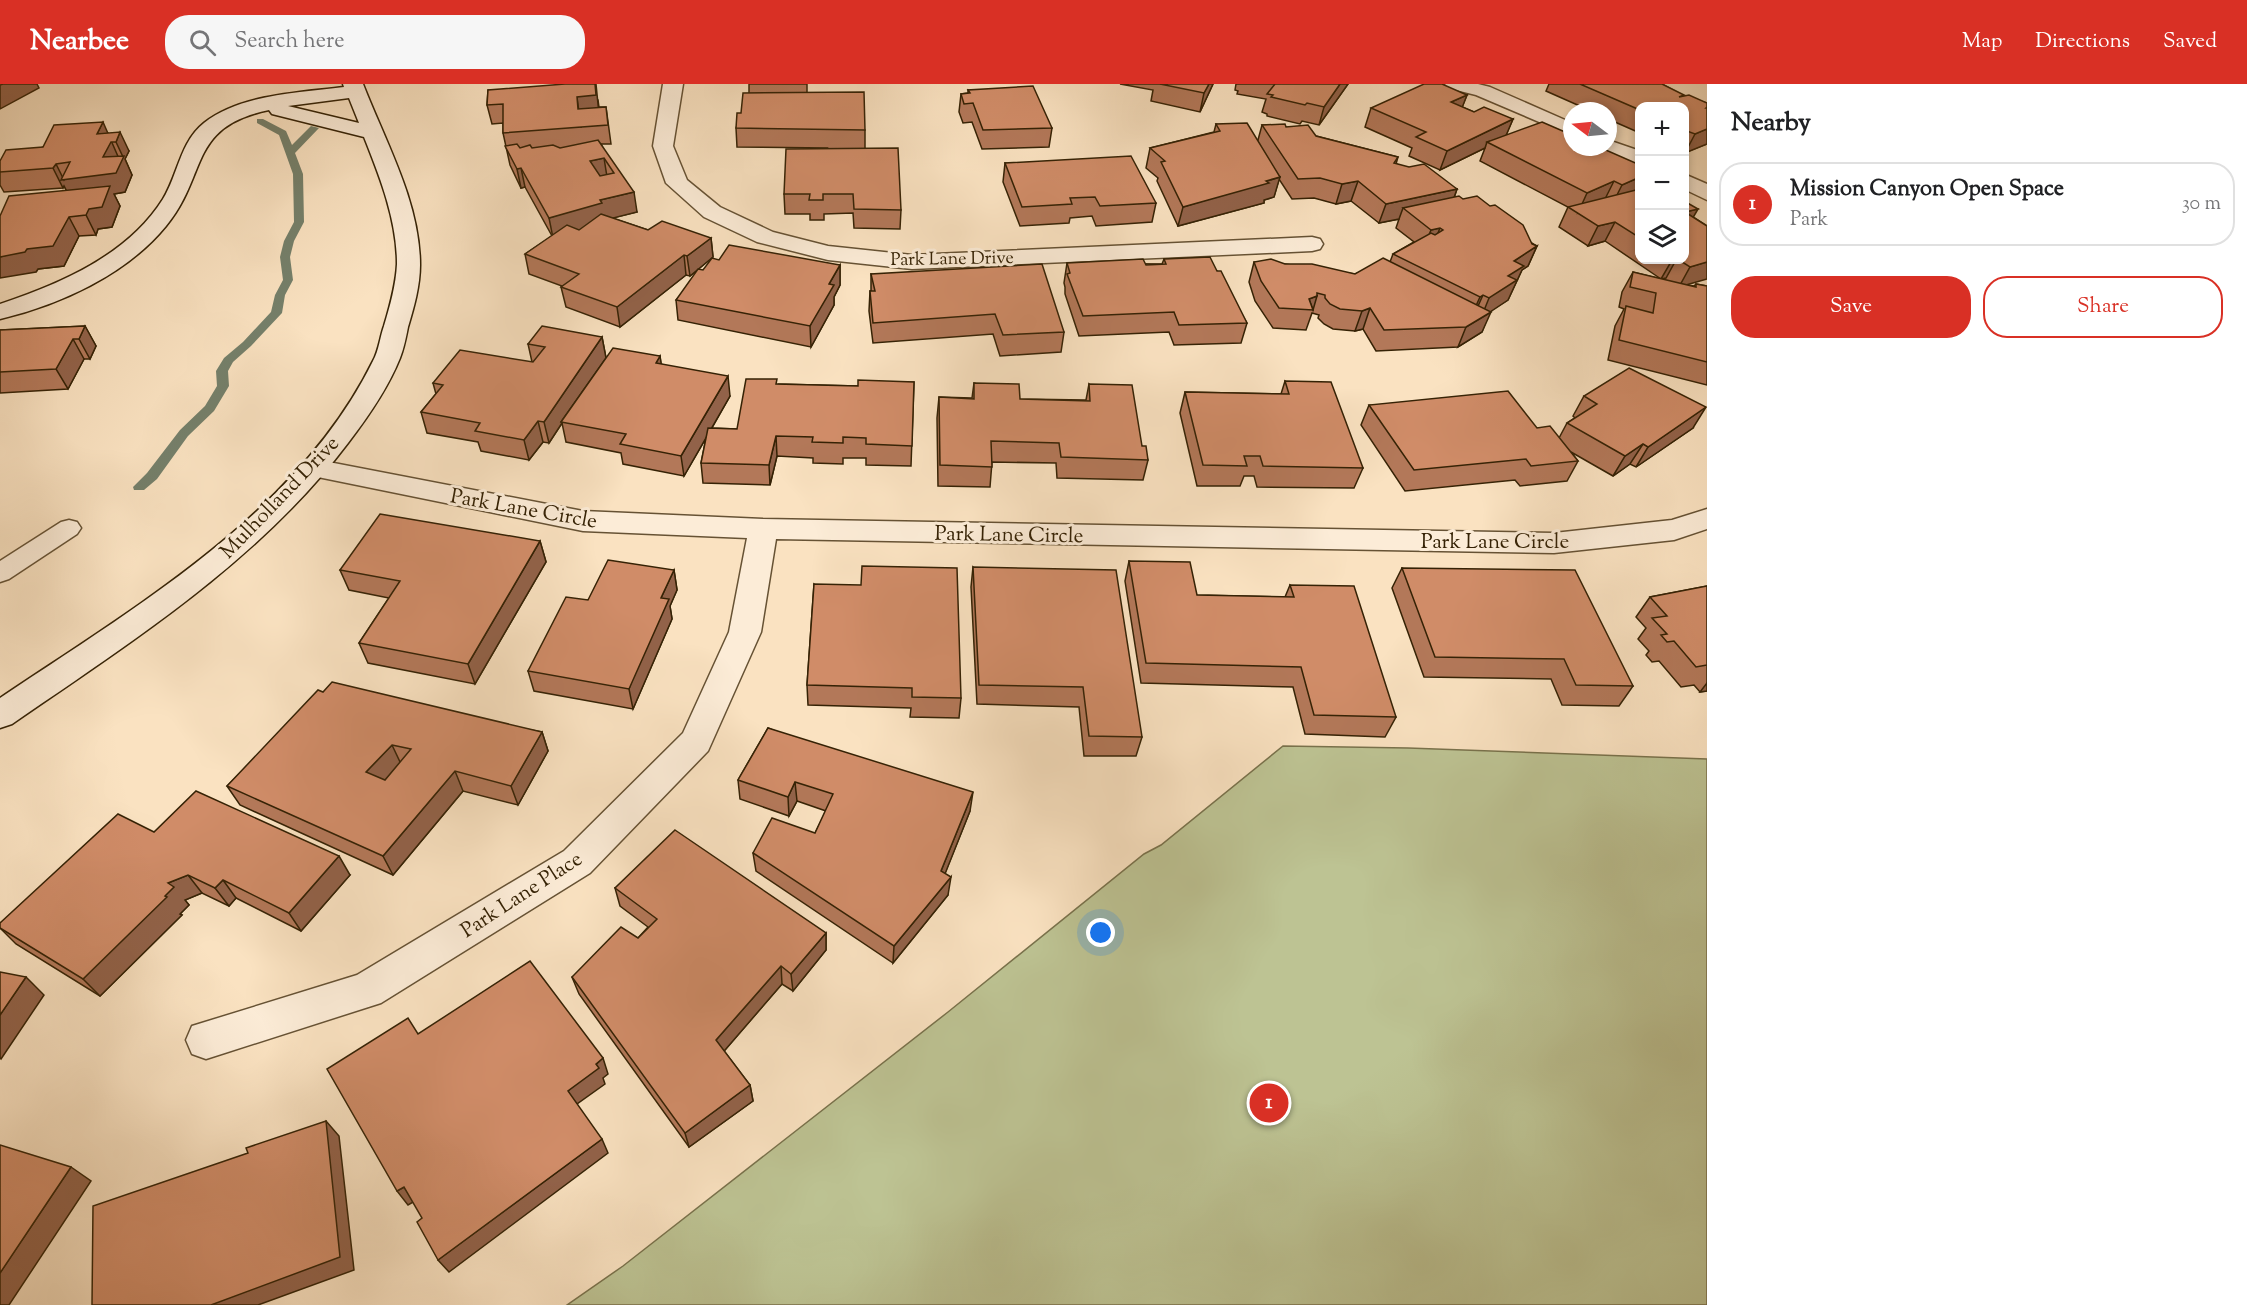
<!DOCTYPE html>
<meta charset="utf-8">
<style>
:root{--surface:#fff;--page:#f6f6f6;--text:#202124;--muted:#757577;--line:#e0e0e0;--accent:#d93025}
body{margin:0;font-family:"Sorts Mill Goudy",serif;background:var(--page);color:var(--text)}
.controls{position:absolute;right:18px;top:18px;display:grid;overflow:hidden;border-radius:12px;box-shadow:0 3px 9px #0003}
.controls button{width:54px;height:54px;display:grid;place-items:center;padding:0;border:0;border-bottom:2px solid var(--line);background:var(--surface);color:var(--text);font:30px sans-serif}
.compass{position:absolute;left:1563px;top:18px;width:54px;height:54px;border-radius:50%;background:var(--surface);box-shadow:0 3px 9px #0003;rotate:286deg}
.you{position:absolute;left:1101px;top:849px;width:21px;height:21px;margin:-15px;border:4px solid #fff;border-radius:50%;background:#1a73e8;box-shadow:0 0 0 9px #1a73e833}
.badge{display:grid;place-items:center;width:39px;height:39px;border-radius:50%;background:var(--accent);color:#fff;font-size:20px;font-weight:700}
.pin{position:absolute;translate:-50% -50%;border:3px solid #fff;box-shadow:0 2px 6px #0006}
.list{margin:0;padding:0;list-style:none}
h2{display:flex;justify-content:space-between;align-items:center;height:78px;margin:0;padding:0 24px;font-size:26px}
h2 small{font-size:20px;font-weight:400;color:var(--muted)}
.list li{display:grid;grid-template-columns:39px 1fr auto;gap:18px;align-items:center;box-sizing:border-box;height:84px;margin:0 12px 12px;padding:0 12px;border:2px solid var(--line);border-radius:24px}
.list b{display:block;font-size:22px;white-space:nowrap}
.list p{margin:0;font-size:20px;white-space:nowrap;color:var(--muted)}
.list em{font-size:20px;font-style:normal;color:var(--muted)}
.actions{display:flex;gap:12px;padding:18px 24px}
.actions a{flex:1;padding:14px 0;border:2px solid var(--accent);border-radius:24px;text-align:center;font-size:21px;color:var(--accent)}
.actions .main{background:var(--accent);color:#fff}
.icon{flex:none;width:33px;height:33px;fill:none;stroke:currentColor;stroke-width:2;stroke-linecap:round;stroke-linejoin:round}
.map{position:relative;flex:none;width:1707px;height:1221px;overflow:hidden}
header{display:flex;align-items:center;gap:36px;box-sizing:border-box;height:84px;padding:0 30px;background:var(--accent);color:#fff}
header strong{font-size:28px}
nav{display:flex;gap:33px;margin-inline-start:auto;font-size:21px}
.search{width:420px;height:54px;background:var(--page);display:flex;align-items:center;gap:15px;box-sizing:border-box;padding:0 21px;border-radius:24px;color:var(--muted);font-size:22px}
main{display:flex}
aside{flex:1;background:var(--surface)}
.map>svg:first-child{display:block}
.green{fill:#bdc393;stroke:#79724c;stroke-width:1.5}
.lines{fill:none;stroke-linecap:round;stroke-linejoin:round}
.stream{fill:#75806b;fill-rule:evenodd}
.service-casing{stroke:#665234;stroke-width:3}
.minor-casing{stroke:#665234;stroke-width:3}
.secondary-casing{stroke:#352205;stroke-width:3}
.service{fill:#fcecd7;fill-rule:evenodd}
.minor{fill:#fcecd7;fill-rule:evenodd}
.secondary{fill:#fcecd7;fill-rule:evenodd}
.wall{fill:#b37859;stroke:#352205;stroke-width:1.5}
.shaded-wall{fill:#926249;stroke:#352205;stroke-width:1.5}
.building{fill:#d08c68;stroke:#352205;stroke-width:1.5;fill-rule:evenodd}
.labels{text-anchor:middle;stroke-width:6;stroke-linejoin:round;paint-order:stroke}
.far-street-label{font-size:18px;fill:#352205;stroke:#fcecd7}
.street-label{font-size:21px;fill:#352205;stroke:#fcecd7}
</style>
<header>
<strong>Nearbee</strong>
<div class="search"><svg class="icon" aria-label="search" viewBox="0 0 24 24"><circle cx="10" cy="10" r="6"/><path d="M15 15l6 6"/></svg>Search here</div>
<nav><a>Map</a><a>Directions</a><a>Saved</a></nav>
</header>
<main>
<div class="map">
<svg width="1707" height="1221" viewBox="0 0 1707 1221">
<rect width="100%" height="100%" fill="#fae2c1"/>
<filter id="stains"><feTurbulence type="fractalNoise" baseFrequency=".00333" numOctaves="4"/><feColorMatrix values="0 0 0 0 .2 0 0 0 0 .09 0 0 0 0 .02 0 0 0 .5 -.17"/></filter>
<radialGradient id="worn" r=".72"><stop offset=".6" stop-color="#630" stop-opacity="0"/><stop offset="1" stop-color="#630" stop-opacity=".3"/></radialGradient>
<polygon class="green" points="1283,662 1408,664 1707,675 1707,1221 567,1221 623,1182 948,928 1144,770 1161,761"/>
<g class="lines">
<polygon class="stream" points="257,35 263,35 286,47 292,61 311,42 319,44 295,69 303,90 304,138 294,157 290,173 293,196 285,211 282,229 251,262 233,278 228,287 229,302 214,327 188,352 157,395 144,406 134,406 133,403 147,389 180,346 205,322 217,302 216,287 224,274 243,258 271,228 275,211 283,196 280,173 284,157 294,138 293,90 279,51 257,39"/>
<defs>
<polygon id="service" points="69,436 77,438 81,444 77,450 9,495 0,498 0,477 61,438"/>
<g id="minor">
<polygon points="663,0 683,0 673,62 687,96 720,123 773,148 828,162 912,171 1312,153 1320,155 1323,160 1320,165 1312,167 912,185 828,176 757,158 704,133 666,99 653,62"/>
<polygon points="1445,0 1478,0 1490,3 1572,39 1572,52 1476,11 1448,4"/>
<polygon points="1608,56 1640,67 1640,81 1601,66 1598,63 1608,63"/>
<polygon points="1684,90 1707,100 1707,116 1684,105"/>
<polygon points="313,375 583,427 763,435 1554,449 1672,436 1707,425 1707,445 1674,456 1554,469 776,455 761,548 708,667 590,789 381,919 206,975 192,970 186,956 192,942 357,891 564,767 683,649 729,548 747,454 583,447 303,390 299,384 303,378"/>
</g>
<path id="secondary" d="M343,0H363C385,57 420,118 420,181C420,202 414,223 408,243C406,253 404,264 400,274C388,304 368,333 348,359C259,477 132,557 12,640L0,644V614C135,523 299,428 373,277C379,266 380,253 384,242C390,222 396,201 397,180C397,136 380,93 364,53L272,30L269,26C187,43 209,90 166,142C126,191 59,221 0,235V220C60,200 128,171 163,115C178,91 180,58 204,39C241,10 299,9 344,3ZM349,14L359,39L288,22Z"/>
</defs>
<use href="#service" class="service-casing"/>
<use href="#minor" class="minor-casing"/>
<use href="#secondary" class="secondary-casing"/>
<use href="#service" class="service"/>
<use href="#minor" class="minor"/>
<use href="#secondary" class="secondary"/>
</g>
<g class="wall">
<polygon points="749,0 807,0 807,9 865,46 865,64 901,126 900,145 854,144 853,129 824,130 824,136 810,136 810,130 785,130 784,110 827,64 737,63 736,44 749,9"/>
<polygon points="1120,0 1213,0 1200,28 1151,17 1153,6"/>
<polygon points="1236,0 1348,0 1319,41 1302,37 1300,40 1267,32 1267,30 1262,28 1266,15 1237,10 1238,7 1235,6"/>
<polygon points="1549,0 1662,0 1684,12 1707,19 1707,60 1684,69 1684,22 1640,22 1640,49 1608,35 1608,27 1591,27 1546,7"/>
<polygon points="488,6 598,16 599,23 606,23 611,60 601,60 637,128 612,134 648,146 711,154 713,173 690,192 686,191 620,243 566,223 561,203 562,202 529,190 525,170 552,152 525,103 521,104 510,81 503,49 503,39 492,40 487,21"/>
<polygon points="968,6 1052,44 1049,63 982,65 972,38 963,39 959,28 961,10 968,9"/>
<polygon points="1467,11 1462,23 1474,28 1513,35 1506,51 1640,81 1640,176 1684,176 1693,133 1707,142 1687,201 1694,202 1696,200 1707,202 1707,301 1608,276 1615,242 1624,225 1619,223 1622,208 1633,188 1661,195 1605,157 1588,162 1559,143 1568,123 1480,77 1485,64 1440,86 1409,72 1412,64 1365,43 1371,24"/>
<polygon points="1216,40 1258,56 1262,41 1286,43 1316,52 1398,73 1396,80 1457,105 1454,114 1537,162 1528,182 1522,186 1508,216 1490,227 1482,248 1458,263 1376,267 1363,245 1355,247 1333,245 1324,240 1318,234 1319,231 1312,229 1306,246 1273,244 1255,217 1249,198 1254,178 1285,180 1355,190 1390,178 1393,170 1414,158 1396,144 1399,135 1379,139 1351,117 1336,120 1314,114 1292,115 1279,95 1274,113 1264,116 1264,119 1178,142 1157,97 1158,94 1146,84 1150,64 1214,48"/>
<polygon points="108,49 129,67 125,75 132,91 125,108 114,110 120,122 112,143 98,145 96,151 79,152 64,182 38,185 36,188 67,107 64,102 63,104 4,108 0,101 0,77 43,63"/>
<polygon points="1005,79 1156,119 1152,138 1096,142 1092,132 1070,134 1069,139 1020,142 1003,98"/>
<polygon points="1164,175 1217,187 1247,239 1241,259 1174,261 1169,248 1079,252 1065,210 1065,203 1064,199 1067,179 1162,180"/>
<polygon points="719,176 840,181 840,201 834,213 834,221 811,263 678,236 676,216 703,186"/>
<polygon points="871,190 1064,248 1061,268 1000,272 993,250 873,259 869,227 870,207 871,207"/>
<polygon points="85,242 96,262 90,275 84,275 68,305 0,309 0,246"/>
<polygon points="602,253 606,274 660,272 661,280 730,312 712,344 737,345 778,300 858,302 914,298 911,382 866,381 866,374 843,374 843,380 813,379 813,374 777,372 770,401 703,399 701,379 706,354 684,392 623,380 621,369 566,358 562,339 549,359 543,358 529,376 481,367 478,358 427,349 421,328 436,310 433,299 532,278 528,260"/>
<polygon points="1285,297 1363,384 1354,404 1257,403 1254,392 1244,392 1240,402 1197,402 1180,329 1185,308 1281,310"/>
<polygon points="974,299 1020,315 1086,316 1089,300 1142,362 1148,376 1143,396 1057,394 1056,379 992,378 990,403 938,402 937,334 939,313 972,314"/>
<polygon points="1584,312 1693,344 1636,383 1630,380 1613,392 1571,368 1578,377 1567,397 1520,402 1515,396 1405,407 1361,341 1369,321 1537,344 1559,354 1567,339 1575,334 1573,332"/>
<polygon points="540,457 546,478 475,600 368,579 359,559 389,514 349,506 340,486"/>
<polygon points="1129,477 1197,511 1285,513 1290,501 1396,633 1385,653 1305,650 1293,603 1141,599 1125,497"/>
<polygon points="973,483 1142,653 1136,672 1084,672 1079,623 977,620 971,503"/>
<polygon points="1402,484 1633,602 1619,622 1562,621 1551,595 1424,593 1392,504"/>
<polygon points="674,486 677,506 670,522 672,535 633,625 534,607 528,587 588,516"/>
<polygon points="814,500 961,614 959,634 910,633 911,624 808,621 807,601"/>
<polygon points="1707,502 1707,607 1700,608 1694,601 1681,603 1659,577 1652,578 1646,571 1649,567 1638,555 1646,544 1636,533 1650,513"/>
<polygon points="323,608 542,648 548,667 518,721 463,707 393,791 240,721 227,702"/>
<polygon points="768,644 970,727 945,789 948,811 893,879 756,787 753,769 815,749 826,727 797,717 789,732 740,715 738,696"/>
<polygon points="154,748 350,791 301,847 236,814 229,822 202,809 185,816 189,821 180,830 182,831 100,912 16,860 0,844 0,839"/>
<polygon points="615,804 826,849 826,866 793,907 782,900 724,967 750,1001 753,1017 689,1063 579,910 572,893 638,854 648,843 620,822"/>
</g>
<g class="shaded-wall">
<polygon points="3,0 37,0 39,4 0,25 0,1"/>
<polygon points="596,0 599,30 580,32 581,44 577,13"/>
<polygon points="1209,0 1213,0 1200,28 1204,9"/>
<polygon points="1340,0 1348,0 1319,41 1324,23"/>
<polygon points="1467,11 1460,29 1451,18"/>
<polygon points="1513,35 1505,54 1487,58 1485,64 1440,86 1447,67"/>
<polygon points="103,38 120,77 123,73 116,58 120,48 129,67 125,75 132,91 125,108 114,110 120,122 112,143 98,145 96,151 86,131 71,115 64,102 63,104 53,84 56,80 64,96 97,50"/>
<polygon points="1707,45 1707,60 1685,69 1695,50"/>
<polygon points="604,74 607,93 593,96 590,77"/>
<polygon points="521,84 525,103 521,104 517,85"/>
<polygon points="1280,93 1274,113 1264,116 1264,119 1178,142 1183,123"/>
<polygon points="1640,93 1640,108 1612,121 1622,101"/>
<polygon points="1358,97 1351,117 1336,120 1342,100"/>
<polygon points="1614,97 1604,117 1578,129 1587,109"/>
<polygon points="1457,105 1450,125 1403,124 1399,135 1379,139 1386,120"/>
<polygon points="634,108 637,128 605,136 605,139 553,154 549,134 600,116"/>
<polygon points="1698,125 1687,144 1685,128"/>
<polygon points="69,133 79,152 64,182 38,185 36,188 0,194 0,173 27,165"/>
<polygon points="1615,138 1605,157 1588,162 1598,142"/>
<polygon points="1440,144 1432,164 1423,166 1431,146"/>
<polygon points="711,154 713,173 690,192 687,172"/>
<polygon points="1537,162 1528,182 1522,186 1508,216 1481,234 1489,214 1514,177"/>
<polygon points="684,171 686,191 620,243 617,223"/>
<polygon points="1672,176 1676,176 1666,194 1661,195"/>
<polygon points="1707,178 1707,195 1679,203 1690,183"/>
<polygon points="840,181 840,201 834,213 834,221 811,263 810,242 829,200"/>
<polygon points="1483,211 1474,231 1471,233 1480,213"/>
<polygon points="1317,212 1313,226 1309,215"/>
<polygon points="1370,224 1363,245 1355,247 1362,227"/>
<polygon points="1491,228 1482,248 1458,263 1466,243"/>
<polygon points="85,242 96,262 90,275 79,255"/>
<polygon points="602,253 606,274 561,338 562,339 549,359 544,338"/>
<polygon points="73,255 84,275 68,305 56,285"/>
<polygon points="660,272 663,292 656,279"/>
<polygon points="728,292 730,312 684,392 681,372"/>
<polygon points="1706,323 1693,344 1636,383 1648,363"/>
<polygon points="538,337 543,358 529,376 524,356"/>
<polygon points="776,352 777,372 770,401 769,381"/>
<polygon points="1643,360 1630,380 1613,392 1625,372"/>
<polygon points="540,457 546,478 475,600 468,580"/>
<polygon points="674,486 677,506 670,522 672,535 633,625 629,605 661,514"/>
<polygon points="1707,599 1707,607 1700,608"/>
<polygon points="542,648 548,667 518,721 511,702"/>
<polygon points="392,661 401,680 376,708 366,688"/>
<polygon points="455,687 463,707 393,791 383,772"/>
<polygon points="795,698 797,717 789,732 788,713"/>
<polygon points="973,708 970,727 939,805 941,787"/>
<polygon points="339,772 350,791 301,847 289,829"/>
<polygon points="188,791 202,809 185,816 189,821 180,830 182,831 100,912 83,895 168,799"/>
<polygon points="951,793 948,811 893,879 894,862"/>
<polygon points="223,796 236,814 229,822 215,804"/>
<polygon points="826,849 826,866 793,907 791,890"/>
<polygon points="781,882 782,900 719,973 716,956"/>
<polygon points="26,893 44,911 1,975 0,974 0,931"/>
<polygon points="603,974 608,990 603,994 605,1000 574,1022 568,1007"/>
<polygon points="750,1001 753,1017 689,1063 685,1049"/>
<polygon points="326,1037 339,1052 354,1186 258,1221 211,1221"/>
<polygon points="602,1055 608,1069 449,1188 438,1176"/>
<polygon points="71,1083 91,1097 9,1221 0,1221 0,1189"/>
<polygon points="404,1103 415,1117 408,1121 397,1107"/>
</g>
<g class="building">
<polygon points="565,0 595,0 596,11 577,13 578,25 606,23 608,41 503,49 503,20 487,21 488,6"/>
<polygon points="1160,0 1209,0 1204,9"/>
<polygon points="1275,0 1340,0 1324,23 1307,19 1305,21 1271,13 1273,11 1267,10"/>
<polygon points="1424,0 1442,0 1467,11 1451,18 1474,28 1484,23 1513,35 1447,67 1416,53 1426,48 1371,24"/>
<polygon points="1580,0 1662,0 1684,11 1679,13 1689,11 1707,19 1707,23 1706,24 1707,24 1707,45 1695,50 1684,46 1684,22 1640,22 1640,26"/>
<polygon points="1033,2 1052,44 983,46 973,19 964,20 961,10 970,9 968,6"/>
<polygon points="864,8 865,46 736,44 737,29 741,29 743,9"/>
<polygon points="103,38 97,50 120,48 116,58 111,58 103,73 124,72 116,89 61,96 70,78 56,80 53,84 0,88 0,77 6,66 43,63 54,41"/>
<polygon points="1542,38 1572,51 1572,63 1599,63 1640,81 1640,93 1622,101 1614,97 1587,109 1487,58"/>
<polygon points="1247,39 1280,93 1266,97 1269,99 1183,123 1161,78 1165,77 1150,64 1220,47 1216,40"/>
<polygon points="1285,40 1286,43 1308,41 1316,52 1398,73 1394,79 1409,83 1424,80 1457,105 1386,120 1358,97 1342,100 1320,94 1298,95 1262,41"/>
<path d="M598,56L634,108L600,116L602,119L549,134L521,84L517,85L505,62L517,60L520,64L530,61L532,64L553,61L560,64ZM604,74L614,89L600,92L590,77Z"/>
<polygon points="898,64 901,126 854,125 853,110 823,110 823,116 809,116 810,110 784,110 786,65"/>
<polygon points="1131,72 1156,119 1100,122 1095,113 1070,114 1072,120 1022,123 1005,79"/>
<polygon points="110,102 102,123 89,125 86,131 69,133 53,162 27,165 25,168 0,173 0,132 9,112"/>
<polygon points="1640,105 1640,154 1615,138 1598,142 1568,123"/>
<polygon points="1459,112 1463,115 1477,112 1490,122 1495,121 1523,141 1532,160 1537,162 1514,177 1524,182 1508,192 1517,196 1489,214 1483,211 1480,213 1393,170 1431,149 1435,151 1443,146 1440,144 1431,146 1403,124"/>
<polygon points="1684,117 1698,125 1685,128 1707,142 1707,178 1690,183 1679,176 1684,176"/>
<polygon points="601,130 648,146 662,137 711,154 687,172 684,171 617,223 561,203 579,190 525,170 567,141 579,146"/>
<polygon points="729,161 840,181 829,200 834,201 810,242 676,216 698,185 703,186 712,174 719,176"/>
<polygon points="1210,173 1217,187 1221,187 1247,239 1179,241 1174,228 1083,232 1067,190 1070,189 1067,179 1143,175 1146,181 1166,180 1164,175"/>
<polygon points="1383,174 1491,228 1466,243 1384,246 1370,224 1362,227 1340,225 1330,220 1325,214 1325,211 1317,209 1317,212 1309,215 1313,226 1279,224 1261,197 1254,178 1271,175 1285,180 1312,180 1355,190"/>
<polygon points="1042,180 1064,248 1003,251 995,230 873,239 870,207 875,207 871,190"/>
<polygon points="1633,188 1696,203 1696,200 1707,202 1707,278 1619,256 1626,222 1653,229 1656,209 1630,203"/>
<polygon points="85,242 79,255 73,255 56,285 0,288 0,246"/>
<polygon points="542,242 602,253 544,338 538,337 524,356 475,347 480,339 421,328 443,301 433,299 460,266 533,278 545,263 528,260"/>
<polygon points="613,264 660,272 656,279 728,292 681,372 620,360 626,350 561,338"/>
<polygon points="1629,284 1706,323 1648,363 1643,360 1625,372 1567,339 1597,320 1584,312"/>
<polygon points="746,295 777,295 776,300 858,302 858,296 914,298 912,362 866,360 866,354 843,353 843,359 812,358 813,353 776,352 769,381 701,379 708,344 737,345"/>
<polygon points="1285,297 1331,298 1363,384 1263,382 1260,372 1244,372 1247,382 1203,381 1185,308 1289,310"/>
<polygon points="974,299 1019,300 1020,315 1090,317 1089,300 1132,301 1142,362 1146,362 1148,376 1061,373 1059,359 991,357 992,383 940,381 939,313 974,315"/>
<polygon points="1508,307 1537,344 1550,342 1578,377 1531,382 1526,375 1414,386 1369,321"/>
<polygon points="380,430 540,457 468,580 359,559 400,497 340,486"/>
<polygon points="608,476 674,486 661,514 669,515 629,605 528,587 566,513 588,516"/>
<polygon points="1129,477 1190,478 1197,511 1294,513 1290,501 1354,502 1396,633 1314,631 1301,583 1146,579"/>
<polygon points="862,482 957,484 961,614 912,613 912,604 807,601 814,500 861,501"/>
<polygon points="973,483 1116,486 1142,653 1089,652 1083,603 979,601"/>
<polygon points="1402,484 1575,486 1633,602 1576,601 1564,575 1435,573"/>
<polygon points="1707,502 1707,581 1696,583 1674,557 1667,558 1661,551 1667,550 1652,534 1667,532 1650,513"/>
<path d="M332,598L542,648L511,702L455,687L383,772L227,702L318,606L323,608ZM392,661L411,665L385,696L366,688Z"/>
<polygon points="768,644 973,708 941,787 951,793 894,862 753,769 772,734 815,749 833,710 795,698 788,713 738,696"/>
<polygon points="196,707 339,772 289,829 223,796 215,804 188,791 168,799 174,803 165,812 167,813 83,895 0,844 0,839 118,730 154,748"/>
<polygon points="675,746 826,849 791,890 781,882 716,956 750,1001 685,1049 572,893 621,843 638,854 657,835 615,804"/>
<polygon points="530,877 603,974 596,980 599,984 568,1007 602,1055 438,1176 417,1138 422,1134 404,1103 397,1107 327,985 408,934 418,950"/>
<polygon points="0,888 26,893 0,931"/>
<polygon points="326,1037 340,1173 211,1221 92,1221 93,1122 248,1069 246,1064"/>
<polygon points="0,1061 71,1083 0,1189"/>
</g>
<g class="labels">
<g class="far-street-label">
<text transform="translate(952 174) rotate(-1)" y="6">Park Lane Drive</text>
</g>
<g class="street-label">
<text transform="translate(279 413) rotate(-46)" y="7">Mulholland Drive</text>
<text transform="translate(524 424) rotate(10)" y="7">Park Lane Circle</text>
<text transform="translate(1009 450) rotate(1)" y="7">Park Lane Circle</text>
<text x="1495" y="464">Park Lane Circle</text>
<text transform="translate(521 810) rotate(-33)" y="7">Park Lane Place</text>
</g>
</g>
<rect width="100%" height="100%" filter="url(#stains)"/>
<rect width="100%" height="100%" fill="url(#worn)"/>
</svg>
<div class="controls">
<button>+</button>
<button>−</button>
<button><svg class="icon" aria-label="layers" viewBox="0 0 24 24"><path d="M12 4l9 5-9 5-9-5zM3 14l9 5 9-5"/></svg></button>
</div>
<svg class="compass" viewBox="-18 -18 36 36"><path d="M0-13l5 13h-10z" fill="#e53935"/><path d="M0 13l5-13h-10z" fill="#757577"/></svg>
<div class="you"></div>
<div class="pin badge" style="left:1269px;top:1019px">1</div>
</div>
<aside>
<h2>Nearby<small></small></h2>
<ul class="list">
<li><span class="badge">1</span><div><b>Mission Canyon Open Space</b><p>Park</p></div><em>30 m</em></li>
</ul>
<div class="actions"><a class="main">Save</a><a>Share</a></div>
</aside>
</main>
